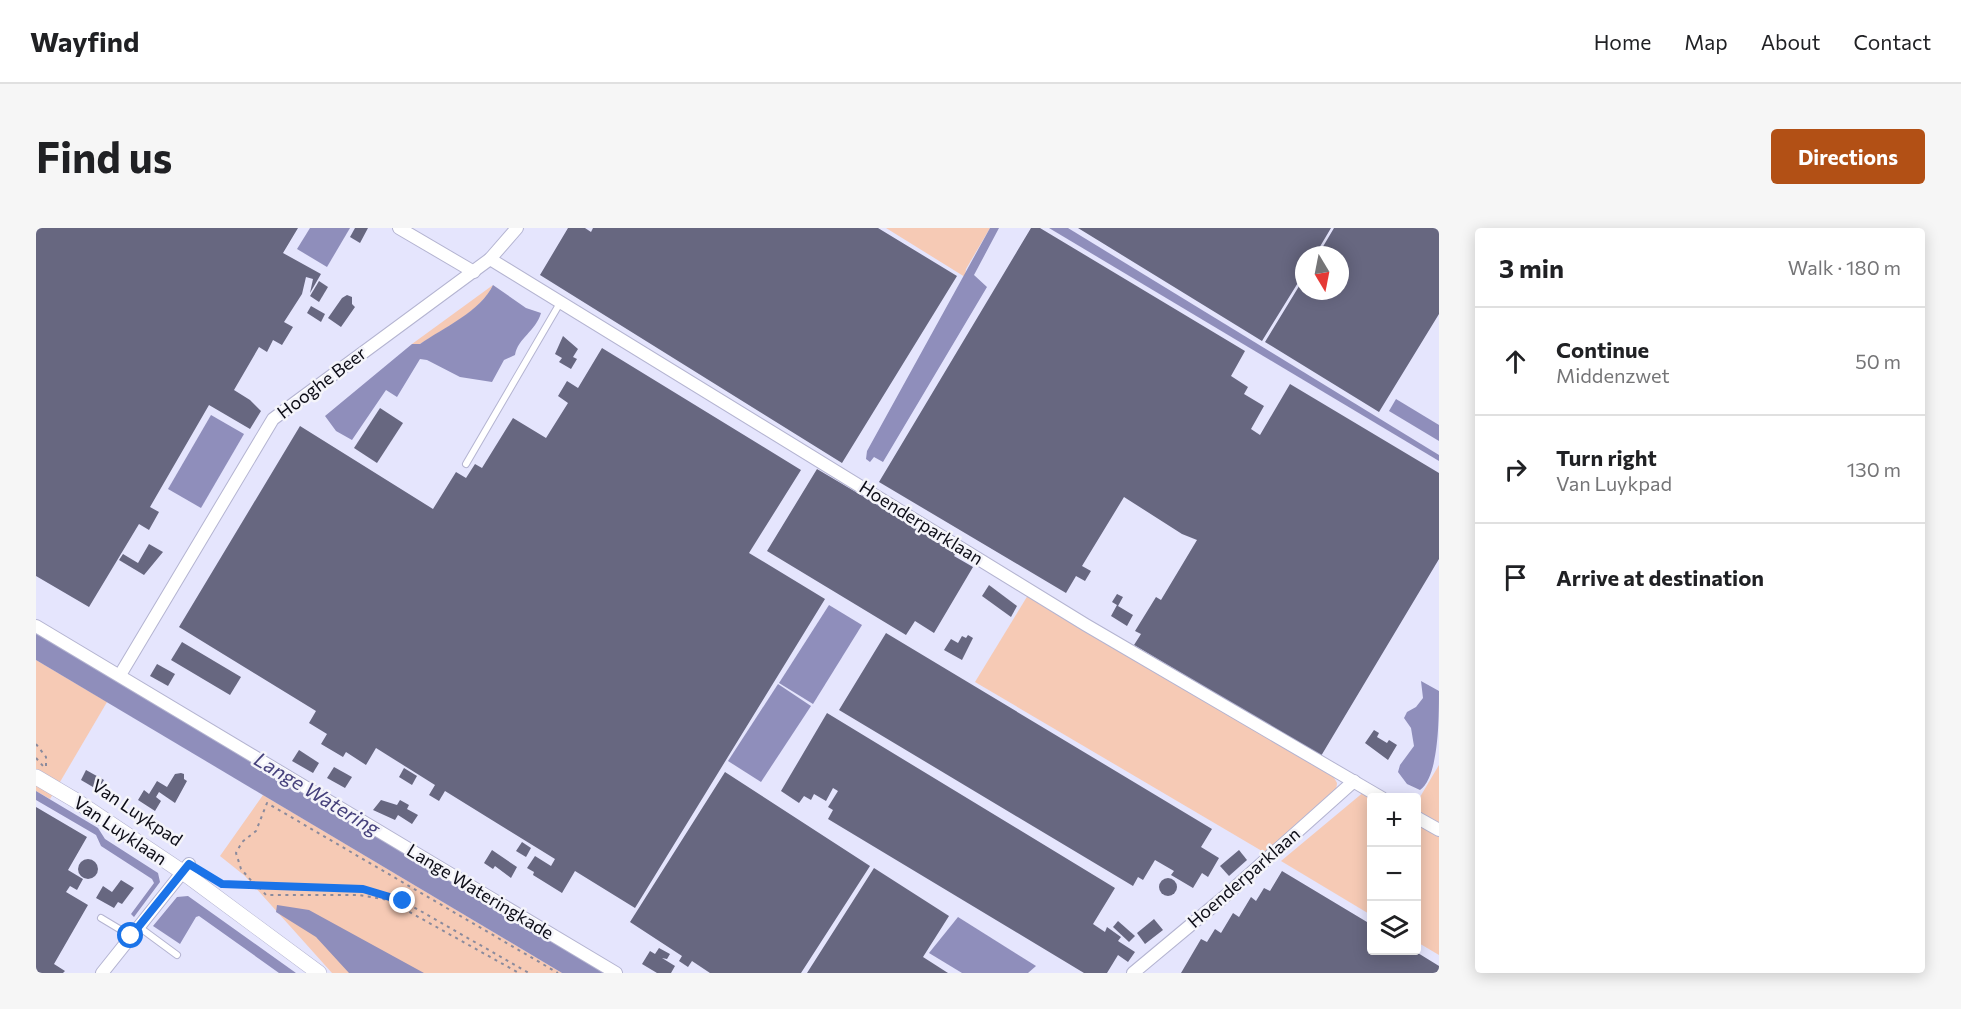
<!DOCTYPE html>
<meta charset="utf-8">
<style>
:root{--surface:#fff;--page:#f6f6f6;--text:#202124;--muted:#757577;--line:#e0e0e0;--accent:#b25015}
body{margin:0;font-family:Commissioner,sans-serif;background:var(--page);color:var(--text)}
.controls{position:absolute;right:18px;bottom:18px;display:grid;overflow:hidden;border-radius:6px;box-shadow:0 3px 15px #0003}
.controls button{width:54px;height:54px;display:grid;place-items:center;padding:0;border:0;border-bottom:2px solid var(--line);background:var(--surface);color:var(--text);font:30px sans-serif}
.compass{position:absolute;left:1259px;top:18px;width:54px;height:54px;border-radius:50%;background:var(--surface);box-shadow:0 3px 15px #0003;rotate:170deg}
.stop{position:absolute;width:18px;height:18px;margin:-14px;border:4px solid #1a73e8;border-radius:50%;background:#fff}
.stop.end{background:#1a73e8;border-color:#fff;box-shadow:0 2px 6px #0008}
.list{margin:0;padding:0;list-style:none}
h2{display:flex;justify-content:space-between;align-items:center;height:78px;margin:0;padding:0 24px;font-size:26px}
h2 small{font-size:20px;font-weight:400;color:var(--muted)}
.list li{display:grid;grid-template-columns:39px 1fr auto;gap:18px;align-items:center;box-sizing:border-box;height:108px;padding:0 24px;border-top:2px solid var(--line)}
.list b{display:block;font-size:22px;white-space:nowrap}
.list p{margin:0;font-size:20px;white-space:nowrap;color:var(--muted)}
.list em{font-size:20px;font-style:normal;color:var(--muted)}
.icon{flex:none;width:33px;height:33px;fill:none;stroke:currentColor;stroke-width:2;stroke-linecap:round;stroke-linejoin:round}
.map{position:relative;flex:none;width:1403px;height:745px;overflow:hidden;border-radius:6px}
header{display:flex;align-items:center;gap:36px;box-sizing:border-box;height:84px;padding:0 30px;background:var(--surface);border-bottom:2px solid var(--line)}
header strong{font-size:28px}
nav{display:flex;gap:33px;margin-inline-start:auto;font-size:21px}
.intro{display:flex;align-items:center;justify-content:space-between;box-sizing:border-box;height:144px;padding:0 36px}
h1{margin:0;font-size:42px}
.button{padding:15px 27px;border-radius:6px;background:var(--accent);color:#fff;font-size:21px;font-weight:700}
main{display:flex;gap:36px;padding:0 36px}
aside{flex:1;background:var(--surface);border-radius:6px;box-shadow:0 3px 15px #0003}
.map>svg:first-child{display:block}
.green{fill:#f6cab5}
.water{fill:#8f8ebb}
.building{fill:#676780}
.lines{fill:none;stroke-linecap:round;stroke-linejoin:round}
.service-casing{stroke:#b4b4d1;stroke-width:8}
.minor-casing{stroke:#b4b4d1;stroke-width:14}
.tertiary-casing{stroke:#b4b4d1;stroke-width:16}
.path{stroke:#8a8a9c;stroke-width:2;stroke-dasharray:3 4.5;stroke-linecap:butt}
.service{stroke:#fff;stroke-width:6}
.minor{stroke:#fff;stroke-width:12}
.tertiary{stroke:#fff;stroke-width:15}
.route{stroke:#1a73e8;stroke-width:8}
.labels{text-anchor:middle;stroke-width:5;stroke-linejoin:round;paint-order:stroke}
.street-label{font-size:18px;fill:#0c0c16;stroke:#f4f4fa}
.water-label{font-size:20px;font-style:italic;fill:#45407b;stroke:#f4f4fa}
</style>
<header>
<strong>Wayfind</strong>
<nav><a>Home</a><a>Map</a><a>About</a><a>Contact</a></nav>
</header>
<div class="intro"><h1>Find us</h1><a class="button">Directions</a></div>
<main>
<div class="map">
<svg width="1403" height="745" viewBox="0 0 1403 745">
<rect width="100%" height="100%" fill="#e5e5fd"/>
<g class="green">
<polygon points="850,0 954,0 930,41 929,49"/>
<path d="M457,57C445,83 407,101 384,116H376Z"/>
<polygon points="992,367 1297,548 1301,555 1300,563 1231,626 939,454"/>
<polygon points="0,432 71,474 14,571 0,563"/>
<polygon points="1403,537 1403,595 1381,582 1381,574"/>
<polygon points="1329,563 1336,570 1335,687 1245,633"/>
<polygon points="227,567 526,745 296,745 209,648 184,628"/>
<polygon points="1381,593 1403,606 1403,727 1381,714"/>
</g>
<g class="water">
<polygon points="274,0 314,0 291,39 261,21"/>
<polygon points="954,0 963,0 938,47 951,59 847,234 838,229 834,234 830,231 831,223"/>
<polygon points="1013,0 1032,0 1403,227 1403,233"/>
<path d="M457,57L490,80L505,85C500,103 482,110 479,127L468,132L456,154L424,149L391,132L384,131L361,169L350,162L316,212L300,203L289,188L376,116H384C407,100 445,83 457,57Z"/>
<polygon points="1360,171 1403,197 1403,213 1353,183"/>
<polygon points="175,187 208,206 165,280 132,261"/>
<polygon points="793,377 826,397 777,476 743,455"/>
<polygon points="0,404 570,745 526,745 0,432"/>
<path d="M1385,453L1403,463C1403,490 1403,549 1384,562L1371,556L1362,544L1364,537L1378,518L1375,500L1368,490L1371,484L1380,479L1387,470Z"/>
<polygon points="742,456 775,478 725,554 692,533"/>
<polygon points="0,563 62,600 69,611 122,645 124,654 98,689 95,686 118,655 116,651 65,618 60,607 0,572"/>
<polygon points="152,668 260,745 243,745 163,688 160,689 144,716 117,698 141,669"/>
<polygon points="241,677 273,682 388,745 313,745 280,709 240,684"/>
<polygon points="922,689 1000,738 992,745 926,745 893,725"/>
</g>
<g class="building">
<polygon points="0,0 262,0 247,25 285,46 274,65 277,51 270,49 266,66 248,94 257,99 246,117 237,112 231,124 223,119 198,162 214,172 225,183 214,201 173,177 114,279 123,284 113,302 103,296 53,379 0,348"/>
<polygon points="319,0 332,0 324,15 314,9"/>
<polygon points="532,0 549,0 555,4 557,0 842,0 921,48 806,235 504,47"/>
<polygon points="995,0 1004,0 1209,123 1195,148 1212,159 1208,166 1228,178 1215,201 1224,207 1254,156 1403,245 1403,331 1285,528 1098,417 1105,406 1099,403 1120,369 1125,372 1161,312 1146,306 1088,269 1046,338 1055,343 1049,353 1040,348 1030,365 843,254"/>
<polygon points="1042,0 1295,0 1279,27 1268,27 1268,45 1226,113"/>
<polygon points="1298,0 1403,0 1403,86 1343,184 1229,114 1268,50 1268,63 1304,63 1304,27 1282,27"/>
<polygon points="283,53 292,59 283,74 274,68"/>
<polygon points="311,67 316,69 316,76 319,79 305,99 292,90 306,70"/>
<polygon points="275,78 289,86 285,94 271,85"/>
<polygon points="527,108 542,121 537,129 541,131 535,141 523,134 526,130 519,126"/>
<polygon points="566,120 765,242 713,325 789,371 599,680 539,643 526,665 497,647 498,644 491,640 499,628 515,638 519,631 409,563 403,573 393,567 399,557 340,520 330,537 310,524 307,529 285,516 291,506 273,495 280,483 143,399 264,198 397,281 420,244 430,250 439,236 446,240 477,190 510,210 532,175 522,168 531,153 542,160"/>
<polygon points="344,180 367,195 341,235 318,220"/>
<polygon points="781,241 921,324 918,328 937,339 898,405 879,393 870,407 731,323"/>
<polygon points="113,316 127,324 108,347 83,332 87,326 102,335"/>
<polygon points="953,357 981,378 975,389 946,368"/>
<polygon points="1081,366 1087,369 1082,378 1097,387 1091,398 1075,388 1081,377 1076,374"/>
<polygon points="850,405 1176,601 1165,619 1183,630 1172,649 1166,645 1157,660 1135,647 1138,643 1119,632 1107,652 1102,649 1097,658 803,482"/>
<polygon points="932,407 937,410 926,432 908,422 915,411 922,415 926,408 930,410"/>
<polygon points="146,414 205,449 194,467 135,432"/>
<polygon points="121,436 139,446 132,458 114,448"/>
<polygon points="791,485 1079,660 1057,696 1069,704 1071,699 1085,709 1082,713 1099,724 1092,734 1082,727 1071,745 1048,745 792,591 797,582 792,579 802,563 797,560 790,573 778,566 775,572 768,568 763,575 745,563"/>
<polygon points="1338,502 1343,505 1341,509 1351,515 1353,512 1361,517 1352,532 1329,515"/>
<polygon points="263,522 283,535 277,545 256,533"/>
<polygon points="298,539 316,549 309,560 291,550"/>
<polygon points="368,540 381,548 376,557 363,549"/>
<polygon points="50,542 68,552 62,562 45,552"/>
<polygon points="689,544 834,638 765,745 674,745 656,733 652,739 643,733 646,728 594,694"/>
<polygon points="145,545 148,546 148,551 151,553 139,575 123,564 120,569 125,573 119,583 102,572 108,562 113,566 121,553 131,559 139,546"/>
<polygon points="345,572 361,577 364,572 373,577 371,581 382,587 376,596 362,587 359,592 337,582"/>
<polygon points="0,579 51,609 32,642 47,651 41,662 34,658 30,664 52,677 18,736 29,743 27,745 0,745"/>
<polygon points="486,614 495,620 490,629 480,623"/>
<polygon points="456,622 481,639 475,650 459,638 457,641 448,635"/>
<polygon points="1203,622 1211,632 1193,648 1184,638"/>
<circle cx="52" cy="641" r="10"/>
<polygon points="838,640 913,688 887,729 912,745 771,745"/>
<polygon points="1246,643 1336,697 1336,722 1377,722 1403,738 1403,745 1145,745 1165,711 1171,714 1179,701 1185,705 1197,685 1203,689 1215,669 1220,673 1228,660 1234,663"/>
<circle cx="1132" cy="659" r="9"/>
<polygon points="85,652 98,660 86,676 82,674 78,680 60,670 67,658 76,664"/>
<polygon points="1118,691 1127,702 1109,716 1101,705"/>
<polygon points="1082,693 1099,708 1093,714 1077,699"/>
<polygon points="623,720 634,726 631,731 626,730 639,738 635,745 621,745 606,736 614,723 619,726"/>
</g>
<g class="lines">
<defs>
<g id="service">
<polyline points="430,236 524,75"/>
<polyline points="65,690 95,708"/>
<polyline points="103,699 141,727"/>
</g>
<g id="minor">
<polyline points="363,0 438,44"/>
<polyline points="454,31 1050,397 1346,570"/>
<polyline points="0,398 580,745"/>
<polyline points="84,447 237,191 454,31 481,0"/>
<polyline points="1380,589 1403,602"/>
<polyline points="66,745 153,636"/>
<polyline points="1097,745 1187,670 1318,553"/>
</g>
<polyline id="tertiary" points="0,549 39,572 148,645 283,745"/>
</defs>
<use href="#service" class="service-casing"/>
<use href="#minor" class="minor-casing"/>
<use href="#tertiary" class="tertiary-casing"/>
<g class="path">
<polyline points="0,516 10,529 10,540"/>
<polyline points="0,530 7,538"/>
<polyline points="187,656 327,661 367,673 493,745"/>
<polyline points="220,658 205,641 200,625 206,614 220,603 231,575 522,745"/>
<polyline points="223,659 230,667 323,667 352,672 483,745"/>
</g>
<use href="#service" class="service"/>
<use href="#minor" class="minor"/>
<use href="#tertiary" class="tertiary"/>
</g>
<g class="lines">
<polyline class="route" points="95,708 153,636 186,656 327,661 367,673"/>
</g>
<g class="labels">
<g class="street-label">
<text transform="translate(286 155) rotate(-37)" y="6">Hooghe Beer</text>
<text transform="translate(885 295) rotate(32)" y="6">Hoenderparklaan</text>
<text transform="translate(101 585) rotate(34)" y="6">Van Luykpad</text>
<text transform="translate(84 603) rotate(34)" y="6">Van Luyklaan</text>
<text transform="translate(1208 650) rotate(-41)" y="6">Hoenderparklaan</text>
<text transform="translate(444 664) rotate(31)" y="6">Lange Wateringkade</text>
</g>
<g class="water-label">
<text transform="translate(281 566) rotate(31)" y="7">Lange Watering</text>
</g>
</g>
</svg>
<div class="controls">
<button>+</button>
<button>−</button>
<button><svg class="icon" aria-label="layers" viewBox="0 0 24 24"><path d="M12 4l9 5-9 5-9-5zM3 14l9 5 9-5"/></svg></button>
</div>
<svg class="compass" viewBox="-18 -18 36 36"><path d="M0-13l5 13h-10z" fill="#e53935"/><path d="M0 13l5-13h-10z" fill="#757577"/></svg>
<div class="stop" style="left:95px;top:708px"></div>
<div class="stop end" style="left:367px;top:673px"></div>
</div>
<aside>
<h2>3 min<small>Walk · 180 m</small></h2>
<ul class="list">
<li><svg class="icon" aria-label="ahead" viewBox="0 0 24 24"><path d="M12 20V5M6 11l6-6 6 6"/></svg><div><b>Continue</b><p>Middenzwet</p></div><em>50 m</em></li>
<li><svg class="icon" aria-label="right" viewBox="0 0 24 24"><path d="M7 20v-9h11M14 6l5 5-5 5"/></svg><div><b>Turn right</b><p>Van Luykpad</p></div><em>130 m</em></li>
<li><svg class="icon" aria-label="arrive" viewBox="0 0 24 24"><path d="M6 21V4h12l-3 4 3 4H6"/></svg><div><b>Arrive at destination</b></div></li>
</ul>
</aside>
</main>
